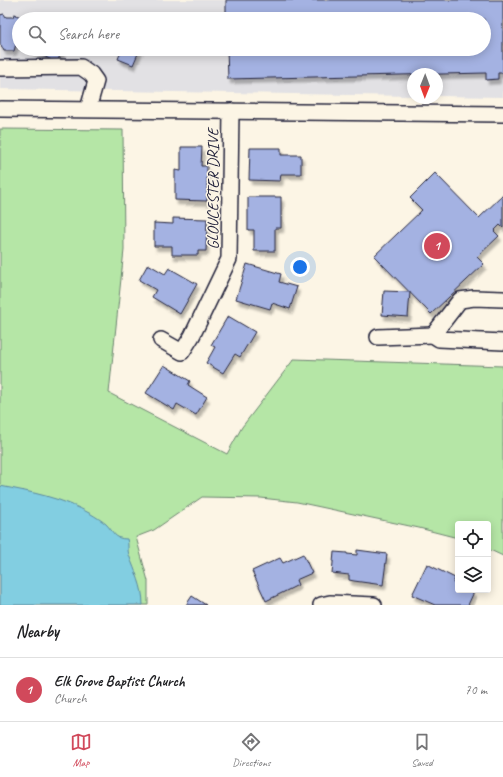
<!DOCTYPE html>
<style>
:root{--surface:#fff;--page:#f6f6f6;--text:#202124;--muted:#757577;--line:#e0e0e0;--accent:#d1495b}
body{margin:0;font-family:Caveat,sans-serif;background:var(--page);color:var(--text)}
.controls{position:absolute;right:12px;bottom:12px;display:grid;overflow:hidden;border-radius:4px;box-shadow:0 2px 10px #0003}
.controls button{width:36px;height:36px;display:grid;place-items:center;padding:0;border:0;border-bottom:1px solid var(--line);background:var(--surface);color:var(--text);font:20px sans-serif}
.compass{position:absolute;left:407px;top:68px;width:36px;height:36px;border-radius:50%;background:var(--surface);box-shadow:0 2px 10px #0003;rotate:181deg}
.you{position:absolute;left:300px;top:267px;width:14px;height:14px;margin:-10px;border:3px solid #fff;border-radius:50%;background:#1a73e8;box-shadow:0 0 0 6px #1a73e833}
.badge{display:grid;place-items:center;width:26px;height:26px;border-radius:50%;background:var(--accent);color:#fff;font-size:13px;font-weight:700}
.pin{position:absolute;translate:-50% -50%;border:2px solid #fff;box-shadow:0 1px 4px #0006}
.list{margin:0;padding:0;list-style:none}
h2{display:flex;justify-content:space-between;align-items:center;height:52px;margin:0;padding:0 16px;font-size:17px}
h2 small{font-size:13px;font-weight:400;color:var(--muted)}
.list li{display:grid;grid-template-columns:26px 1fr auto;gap:12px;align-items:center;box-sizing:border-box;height:64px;padding:0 16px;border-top:1px solid var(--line)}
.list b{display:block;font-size:15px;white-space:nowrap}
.list p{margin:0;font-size:13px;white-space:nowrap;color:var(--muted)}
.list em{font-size:13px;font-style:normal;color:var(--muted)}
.icon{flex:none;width:22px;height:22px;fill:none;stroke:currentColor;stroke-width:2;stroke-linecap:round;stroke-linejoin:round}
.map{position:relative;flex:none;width:503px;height:605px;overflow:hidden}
.search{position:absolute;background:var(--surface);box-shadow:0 2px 10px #0003;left:12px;right:12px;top:12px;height:44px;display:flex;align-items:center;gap:10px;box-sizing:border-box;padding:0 14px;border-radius:22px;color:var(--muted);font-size:15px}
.sheet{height:116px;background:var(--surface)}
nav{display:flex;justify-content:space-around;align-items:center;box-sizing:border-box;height:56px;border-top:1px solid var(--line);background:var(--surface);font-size:11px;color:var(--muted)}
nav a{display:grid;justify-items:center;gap:2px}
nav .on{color:var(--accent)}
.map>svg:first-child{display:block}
.built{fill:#e2e1e4;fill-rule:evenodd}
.green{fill:#b5e6a6;stroke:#6c8470}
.water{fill:#82cee1;stroke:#5c899f}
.building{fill:#a4b2e2;stroke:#22223b;filter:url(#shadow)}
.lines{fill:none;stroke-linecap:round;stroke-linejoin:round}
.minor-casing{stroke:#22223b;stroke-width:18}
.minor{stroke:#fcf5e5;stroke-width:15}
.labels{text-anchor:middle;stroke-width:3;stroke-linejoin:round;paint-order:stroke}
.street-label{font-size:16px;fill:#22223b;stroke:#fcf5e5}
</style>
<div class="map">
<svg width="503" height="605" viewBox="0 0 503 605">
<defs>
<filter id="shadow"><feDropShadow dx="2.5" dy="4.5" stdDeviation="1" flood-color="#0004"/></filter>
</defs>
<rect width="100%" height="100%" fill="#fcf5e5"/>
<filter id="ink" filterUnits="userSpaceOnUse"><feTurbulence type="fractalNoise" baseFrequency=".025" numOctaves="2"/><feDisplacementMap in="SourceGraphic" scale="8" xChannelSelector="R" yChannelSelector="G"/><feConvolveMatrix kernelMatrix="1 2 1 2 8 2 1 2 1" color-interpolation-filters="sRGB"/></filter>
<g filter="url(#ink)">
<path class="built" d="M0,0H503V97L437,96V74H413V96L0,89ZM19,19H484V49H19Z"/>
<polygon class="green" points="0,129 123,130 124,250 109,393 227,454 242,427 294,359 503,366 503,556 488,549 488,524 458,524 458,538 419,528 297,502 261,498 202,497 154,530 136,537 148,581 148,605 0,605"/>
<path class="water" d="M0,486C31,492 63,498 91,514C96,517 101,520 106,524C114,532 114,539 127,539C129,544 127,550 129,555C135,572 143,586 143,605H0Z"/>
<g class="building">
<polygon points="226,0 503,0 503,73 498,73 498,79 486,80 486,73 228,79 227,49 484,49 484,19 226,19"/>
<polygon points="4,14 6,17 13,17 14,14 25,19 19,19 19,45 16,44 14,51 4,51 1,45 0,45 0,15"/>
<polygon points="27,49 63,49 57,62"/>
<polygon points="122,49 140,49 133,65 118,59"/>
<polygon points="181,147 202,147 201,166 207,166 207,201 175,200 175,170 181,171"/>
<polygon points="250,148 281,148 281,155 301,155 301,174 281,174 280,181 249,180"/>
<polygon points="435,173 479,218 503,195 503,228 500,225 494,231 499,236 477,257 484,264 431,314 374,256 422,210 410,198"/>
<polygon points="248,197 281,197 281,228 275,228 275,251 254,251 254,230 248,230"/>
<polygon points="173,218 207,219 206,251 198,251 198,255 172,255 172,246 154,246 154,223 173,224"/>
<polygon points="148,264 165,274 169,268 197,284 180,314 152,297 156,290 139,280"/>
<polygon points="247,264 281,274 279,282 297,287 290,309 272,303 270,309 236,299"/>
<polygon points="384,291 410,292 408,317 382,315"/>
<polygon points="228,316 255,332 240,357 235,354 223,373 206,363 215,347 211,345"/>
<polygon points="164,365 190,381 188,385 207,397 196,415 177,404 174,410 146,393"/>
<polygon points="357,550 387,554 383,585 354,581 349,580 349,575 332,573 334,552 347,553 347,554 357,555"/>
<polygon points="303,554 312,573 296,580 298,585 266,601 252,571 280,558 283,563"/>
<polygon points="427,564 455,578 453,583 458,585 458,590 468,590 474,592 468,605 435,605 412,595"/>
<polygon points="192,596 206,605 186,605"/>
</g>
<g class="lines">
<defs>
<g id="minor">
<polyline points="0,68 81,67 91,74 96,81 88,109"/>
<polyline points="0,109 503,114"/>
<polyline points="503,299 474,298 460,300 433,335 439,339 503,342"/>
<polyline points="378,337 433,335"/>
<polyline points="161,340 182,352 192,336 229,259 231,111"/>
<polyline points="321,605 330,603 374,605"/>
</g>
</defs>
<use href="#minor" class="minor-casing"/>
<use href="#minor" class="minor"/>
</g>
</g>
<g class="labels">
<g class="street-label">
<text transform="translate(212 189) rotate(-90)" y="6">GLOUCESTER DRIVE</text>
</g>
</g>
</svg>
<div class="controls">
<button><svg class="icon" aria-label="locate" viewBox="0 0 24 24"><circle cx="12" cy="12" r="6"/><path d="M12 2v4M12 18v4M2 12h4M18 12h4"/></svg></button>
<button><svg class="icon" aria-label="layers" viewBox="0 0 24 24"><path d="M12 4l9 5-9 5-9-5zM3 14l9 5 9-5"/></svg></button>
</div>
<svg class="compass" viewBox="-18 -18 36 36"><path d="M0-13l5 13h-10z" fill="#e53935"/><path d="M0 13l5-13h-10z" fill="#757577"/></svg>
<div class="you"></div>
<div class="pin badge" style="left:437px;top:246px">1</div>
<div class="search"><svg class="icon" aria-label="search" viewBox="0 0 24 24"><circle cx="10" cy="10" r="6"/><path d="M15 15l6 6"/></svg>Search here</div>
</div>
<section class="sheet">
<h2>Nearby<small></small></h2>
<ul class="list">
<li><span class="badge">1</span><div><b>Elk Grove Baptist Church</b><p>Church</p></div><em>70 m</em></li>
</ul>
</section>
<nav>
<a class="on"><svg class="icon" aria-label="map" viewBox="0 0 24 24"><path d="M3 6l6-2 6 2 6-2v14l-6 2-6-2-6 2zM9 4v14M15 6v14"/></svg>Map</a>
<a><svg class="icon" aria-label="directions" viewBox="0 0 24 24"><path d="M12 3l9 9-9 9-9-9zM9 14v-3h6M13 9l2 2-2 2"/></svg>Directions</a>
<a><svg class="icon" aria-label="saved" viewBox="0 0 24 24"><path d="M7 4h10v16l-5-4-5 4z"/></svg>Saved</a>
</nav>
